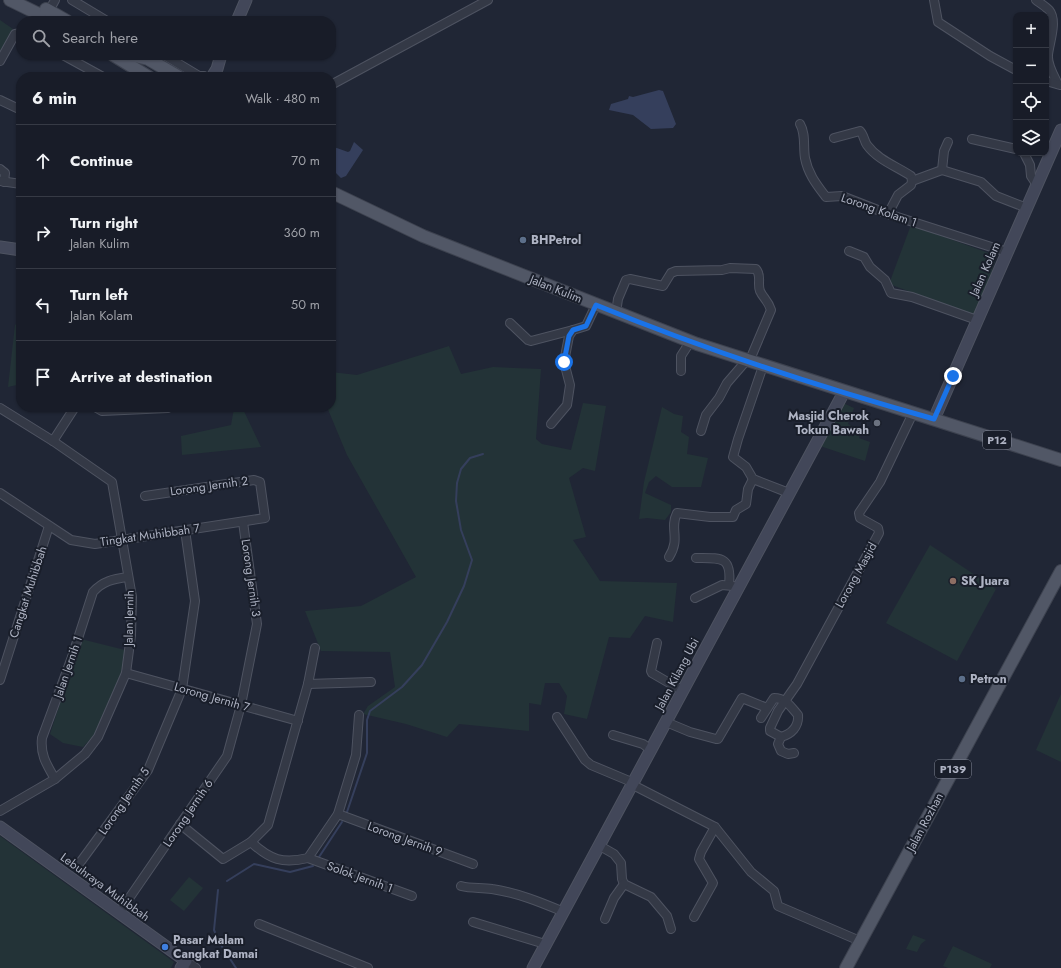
<!DOCTYPE html>
<meta charset="utf-8">
<style>
:root{--surface:#181c28;--page:#252934;--text:#f1f3f6;--muted:#9fa1a8;--line:#363a45}
body{margin:0;font-family:Jost,sans-serif;background:var(--page);color:var(--text)}
.controls{position:absolute;right:12px;top:12px;display:grid;overflow:hidden;border-radius:8px;box-shadow:0 1px 3px #0004}
.controls button{width:36px;height:36px;display:grid;place-items:center;padding:0;border:0;border-bottom:1px solid var(--line);background:var(--surface);color:var(--text);font:20px sans-serif}
.stop{position:absolute;width:12px;height:12px;margin:-9px;border:3px solid #1a73e8;border-radius:50%;background:#fff}
.stop.end{background:#1a73e8;border-color:#fff;box-shadow:0 1px 4px #0008}
.list{margin:0;padding:0;list-style:none}
h2{display:flex;justify-content:space-between;align-items:center;height:52px;margin:0;padding:0 16px;font-size:17px}
h2 small{font-size:13px;font-weight:400;color:var(--muted)}
.list li{display:grid;grid-template-columns:26px 1fr auto;gap:12px;align-items:center;box-sizing:border-box;height:72px;padding:0 16px;border-top:1px solid var(--line)}
.list b{display:block;font-size:15px;white-space:nowrap}
.list p{margin:0;font-size:13px;white-space:nowrap;color:var(--muted)}
.list em{font-size:13px;font-style:normal;color:var(--muted)}
.icon{flex:none;width:22px;height:22px;fill:none;stroke:currentColor;stroke-width:2;stroke-linecap:round;stroke-linejoin:round}
.map{position:relative;flex:none;width:1061px;height:968px;overflow:hidden}
.search{position:absolute;background:var(--surface);box-shadow:0 1px 3px #0004;left:16px;top:16px;width:320px;height:44px;display:flex;align-items:center;gap:10px;box-sizing:border-box;padding:0 14px;border-radius:16px;color:var(--muted);font-size:15px}
.panel{position:absolute;background:var(--surface);box-shadow:0 1px 3px #0004;left:16px;top:72px;width:320px;height:340px;border-radius:16px}
.map>svg:first-child{display:block}
.green{fill:#233337}
.water{fill:#353f5c}
.lines{fill:none;stroke-linecap:round;stroke-linejoin:round}
.stream{stroke:#353f5c;stroke-width:2}
.street-casing{stroke:#4e5361;stroke-width:10}
.secondary-casing{stroke:#4e5361;stroke-width:13}
.primary-casing{stroke:#3d424f;stroke-width:14}
.street{stroke:#343946;stroke-width:8}
.secondary{stroke:#424759;stroke-width:11}
.primary{stroke:#515766;stroke-width:12}
.route{stroke:#1a73e8;stroke-width:5}
.service-dot{fill:#5c6f8a;stroke:#191e2a;stroke-width:1.5}
.worship-dot{fill:#6b7280;stroke:#191e2a;stroke-width:1.5}
.education-dot{fill:#8d6e63;stroke:#191e2a;stroke-width:1.5}
.shop-dot{fill:#3f7fe0;stroke:#191e2a;stroke-width:1.5}
.labels{text-anchor:middle;stroke-width:4;stroke-linejoin:round;paint-order:stroke}
.shield{fill:#191e2a;stroke:#818695;stroke-width:1}
.shield-label{font-size:11px;font-weight:bold;fill:#aeb3c3}
.street-label{font-size:12px;fill:#aeb3c3;stroke:#191e2a}
.poi-label{font-size:12px;font-weight:bold;fill:#aeb3c3;stroke:#191e2a;text-anchor:start}
</style>
<div class="map">
<svg width="1061" height="968" viewBox="0 0 1061 968">
<rect width="100%" height="100%" fill="#202635"/>
<g class="green">
<polygon points="0,20 13,29 0,53"/>
<polygon points="911,225 997,256 976,316 889,284"/>
<polygon points="21,320 21,384 8,387 15,325"/>
<polygon points="449,346 461,374 493,367 541,369 536,439 542,444 571,450 583,403 606,406 595,471 583,468 569,478 586,537 573,540 600,581 677,583 673,622 645,616 630,638 609,637 587,719 564,714 567,696 559,683 545,683 541,705 529,703 529,731 459,724 447,737 406,724 363,714 368,706 395,687 390,652 321,651 305,611 361,606 416,577 347,455 327,407 331,407 331,372 357,375"/>
<polygon points="843,403 854,408 848,424 861,430 859,438 870,442 865,461 820,446"/>
<polygon points="232,407 242,407 261,447 182,455 181,436 231,425 234,408"/>
<polygon points="662,407 674,414 683,416 681,432 689,437 687,454 708,458 701,487 672,487 656,476 649,482 645,493 671,505 671,512 665,520 647,518 639,519 644,482"/>
<polygon points="930,545 996,589 957,661 886,623"/>
<polygon points="81,639 125,650 124,671 96,733 83,747 63,743 50,734"/>
<polygon points="1061,694 1061,762 1036,750"/>
<polygon points="0,836 174,962 171,968 0,968"/>
<polygon points="189,877 203,888 184,911 170,900"/>
<polygon points="913,935 926,940 921,944 917,952 906,949"/>
<polygon points="953,946 992,964 990,968 948,968 943,966"/>
</g>
<g class="water">
<polygon points="659,90 663,91 676,124 673,128 651,129 633,115 609,110 611,104 628,99 629,96 633,97"/>
<polygon points="354,142 363,150 346,176 341,178 331,168 331,153 334,147 348,152 350,151"/>
</g>
<g class="lines">
<g class="stream">
<polyline points="347,812 367,753 367,720 370,711 402,687 422,665 447,622 464,586 472,560 461,530 456,501 457,483 461,469 470,458 483,454"/>
<polyline points="319,857 342,822"/>
<polyline points="227,881 254,864 290,872 313,866"/>
<polyline points="218,890 214,930 219,942 236,968"/>
</g>
<defs>
<g id="street">
<polyline points="72,0 107,21"/>
<polyline points="934,0 938,22 990,56 1016,70"/>
<path d="M1036,0C1040,3 1045,6 1049,10C1058,21 1049,43 1048,55C1047,65 1054,76 1058,84"/>
<polyline points="49,11 55,0"/>
<polyline points="63,55 103,77"/>
<polyline points="164,55 199,76 204,76"/>
<polyline points="0,61 15,34 21,33"/>
<polyline points="1046,81 1060,85"/>
<polyline points="331,85 488,0"/>
<polyline points="0,100 21,110"/>
<path d="M800,124C806,134 803,147 805,158C808,174 817,185 826,197L842,196L888,214L1007,252"/>
<path d="M834,138L860,131C864,135 864,141 867,145C878,160 896,166 911,176L912,181L911,185L898,195L888,214"/>
<polyline points="972,139 1016,149"/>
<polyline points="1024,153 1030,165 1031,176 1037,185"/>
<polyline points="0,169 5,173 4,182"/>
<polyline points="942,170 981,182 996,196 1027,208"/>
<polyline points="0,181 21,184"/>
<polyline points="912,181 942,170 944,151 948,142"/>
<polyline points="849,251 864,257 870,267 885,280 891,293 912,297 977,320"/>
<path d="M616,313L618,299L626,280L630,279L663,286L671,273L676,271L722,270L730,268L756,269C762,276 757,283 760,291C763,298 768,300 771,310L749,362"/>
<polyline points="510,323 528,340 531,341 573,330"/>
<polyline points="763,366 738,439 733,457 746,467 753,479 789,493"/>
<polyline points="681,371 681,356 690,342"/>
<polyline points="95,407 102,411 168,408"/>
<polyline points="0,408 53,441 112,482 132,597 131,635 126,673 98,737 85,754 55,779 0,811"/>
<polyline points="551,424 567,405 570,385 564,362 569,336 573,330 586,326 596,305"/>
<polyline points="701,431 706,415 719,398 727,383 746,361"/>
<polyline points="53,441 75,407"/>
<polyline points="0,493 71,540 95,544 265,518 260,482 254,480 145,496"/>
<path d="M669,557C681,538 669,529 677,513L710,517H733L736,510L746,504L748,489L753,479"/>
<path d="M696,558C721,558 732,556 729,585"/>
<polyline points="695,598 722,585 733,586"/>
<polyline points="657,643 651,671 652,673 683,691"/>
<polyline points="126,673 298,721"/>
<polyline points="0,680 49,526"/>
<polyline points="308,684 371,682"/>
<polyline points="557,717 585,760 591,765 634,783"/>
<path d="M761,718L774,698C786,698 791,707 798,715C799,727 791,734 781,737L778,744L781,751L788,754L794,753"/>
<polyline points="666,722 690,732 716,739 718,739 742,698 767,708"/>
<polyline points="613,735 643,744 651,750"/>
<polyline points="781,737 770,731 770,728 778,711 797,684 879,533 878,528 860,518 859,513 880,482 913,413"/>
<path d="M55,779C47,765 40,755 42,738L72,657L93,592C103,581 113,579 128,577"/>
<polyline points="633,785 715,827 751,872 774,891 778,906 860,941"/>
<polyline points="338,814 473,864"/>
<polyline points="180,824 223,859 251,842 268,825 308,684 315,648"/>
<path d="M251,842C270,860 283,864 308,858L338,814L356,755L359,715"/>
<polyline points="600,846 614,854 621,863 622,879 624,884 651,897 667,916 671,929"/>
<polyline points="308,858 412,896"/>
<polyline points="79,864 148,770 182,689 195,601 185,530"/>
<path d="M461,886C472,889 482,887 492,889C518,893 540,902 564,912"/>
<polyline points="119,913 227,756 241,705 257,624 243,522"/>
<polyline points="694,917 713,883 699,859 701,852 715,827"/>
<polyline points="605,919 614,898 624,884"/>
<polyline points="473,922 545,944"/>
<polyline points="259,924 368,968"/>
<polyline points="186,961 196,968"/>
</g>
<g id="secondary">
<polyline points="237,21 246,0"/>
<polyline points="212,77 217,69 221,55"/>
<polyline points="0,247 21,250"/>
<polyline points="934,419 1061,130"/>
<polyline points="0,827 186,961 181,968"/>
<polyline points="533,968 844,392"/>
</g>
<g id="primary">
<polyline points="10,0 53,21"/>
<polyline points="46,9 67,21"/>
<polyline points="113,55 149,77"/>
<polyline points="131,55 148,59 179,77"/>
<polyline points="331,192 423,236 697,344 1061,460"/>
<polyline points="846,968 1061,571"/>
</g>
</defs>
<use href="#street" class="street-casing"/>
<use href="#secondary" class="secondary-casing"/>
<use href="#primary" class="primary-casing"/>
<use href="#street" class="street"/>
<use href="#secondary" class="secondary"/>
<use href="#primary" class="primary"/>
</g>
<g class="lines">
<path class="route" d="M564,362L569,336L573,330L586,326L596,305C706,350 819,387 934,419L953,376"/>
</g>
<g class="service-dot">
<circle cx="523" cy="240" r="4"/>
<circle cx="962" cy="679" r="4"/>
</g>
<circle class="worship-dot" cx="877" cy="423" r="4"/>
<circle class="education-dot" cx="953" cy="581" r="4"/>
<circle class="shop-dot" cx="165" cy="947" r="4"/>
<g class="labels">
<g class="shield">
<rect x="983" y="431" width="28" height="18" rx="3"/>
<rect x="935" y="760" width="36" height="18" rx="3"/>
</g>
<g class="shield-label">
<text x="997" y="444">P12</text>
<text x="953" y="773">P139</text>
</g>
<g class="street-label">
<text transform="translate(879 210) rotate(19)" y="4">Lorong Kolam 1</text>
<text transform="translate(985 269) rotate(-66)" y="4">Jalan Kolam</text>
<text transform="translate(556 289) rotate(22)" y="4">Jalan Kulim</text>
<text transform="translate(209 486) rotate(-8)" y="4">Lorong Jernih 2</text>
<text transform="translate(150 535) rotate(-8)" y="4">Tingkat Muhibbah 7</text>
<text transform="translate(856 575) rotate(-61)" y="4">Lorong Masjid</text>
<text transform="translate(251 578) rotate(82)" y="4">Lorong Jernih 3</text>
<text transform="translate(28 592) rotate(-72)" y="4">Cangkat Muhibbah</text>
<text transform="translate(129 618) rotate(-89)" y="4">Jalan Jernih</text>
<text transform="translate(68 667) rotate(-71)" y="4">Jalan Jernih 1</text>
<text transform="translate(677 674) rotate(-62)" y="4">Jalan Kilang Ubi</text>
<text transform="translate(212 697) rotate(16)" y="4">Lorong Jernih 7</text>
<text transform="translate(124 801) rotate(-55)" y="4">Lorong Jernih 5</text>
<text transform="translate(188 813) rotate(-56)" y="4">Lorong Jernih 6</text>
<text transform="translate(925 822) rotate(-62)" y="4">Jalan Rozhan</text>
<text transform="translate(405 839) rotate(20)" y="4">Lorong Jernih 9</text>
<text transform="translate(360 877) rotate(20)" y="4">Solok Jernih 1</text>
<text transform="translate(105 887) rotate(36)" y="4">Lebuhraya Muhibbah</text>
</g>
<g class="poi-label">
<text x="531" y="244">BHPetrol</text>
<text x="869" y="420" text-anchor="end">Masjid Cherok<tspan x="869" dy="14">Tokun Bawah</tspan></text>
<text x="961" y="585">SK Juara</text>
<text x="970" y="683">Petron</text>
<text x="173" y="944">Pasar Malam<tspan x="173" dy="14">Cangkat Damai</tspan></text>
</g>
</g>
</svg>
<div class="controls">
<button>+</button>
<button>−</button>
<button><svg class="icon" aria-label="locate" viewBox="0 0 24 24"><circle cx="12" cy="12" r="6"/><path d="M12 2v4M12 18v4M2 12h4M18 12h4"/></svg></button>
<button><svg class="icon" aria-label="layers" viewBox="0 0 24 24"><path d="M12 4l9 5-9 5-9-5zM3 14l9 5 9-5"/></svg></button>
</div>
<div class="stop" style="left:564px;top:362px"></div>
<div class="stop end" style="left:953px;top:376px"></div>
<div class="search"><svg class="icon" aria-label="search" viewBox="0 0 24 24"><circle cx="10" cy="10" r="6"/><path d="M15 15l6 6"/></svg>Search here</div>
<section class="panel">
<h2>6 min<small>Walk · 480 m</small></h2>
<ul class="list">
<li><svg class="icon" aria-label="ahead" viewBox="0 0 24 24"><path d="M12 20V5M6 11l6-6 6 6"/></svg><div><b>Continue</b></div><em>70 m</em></li>
<li><svg class="icon" aria-label="right" viewBox="0 0 24 24"><path d="M7 20v-9h11M14 6l5 5-5 5"/></svg><div><b>Turn right</b><p>Jalan Kulim</p></div><em>360 m</em></li>
<li><svg class="icon" aria-label="left" viewBox="0 0 24 24"><path d="M17 20v-9H6M10 6l-5 5 5 5"/></svg><div><b>Turn left</b><p>Jalan Kolam</p></div><em>50 m</em></li>
<li><svg class="icon" aria-label="arrive" viewBox="0 0 24 24"><path d="M6 21V4h12l-3 4 3 4H6"/></svg><div><b>Arrive at destination</b></div></li>
</ul>
</section>
</div>
